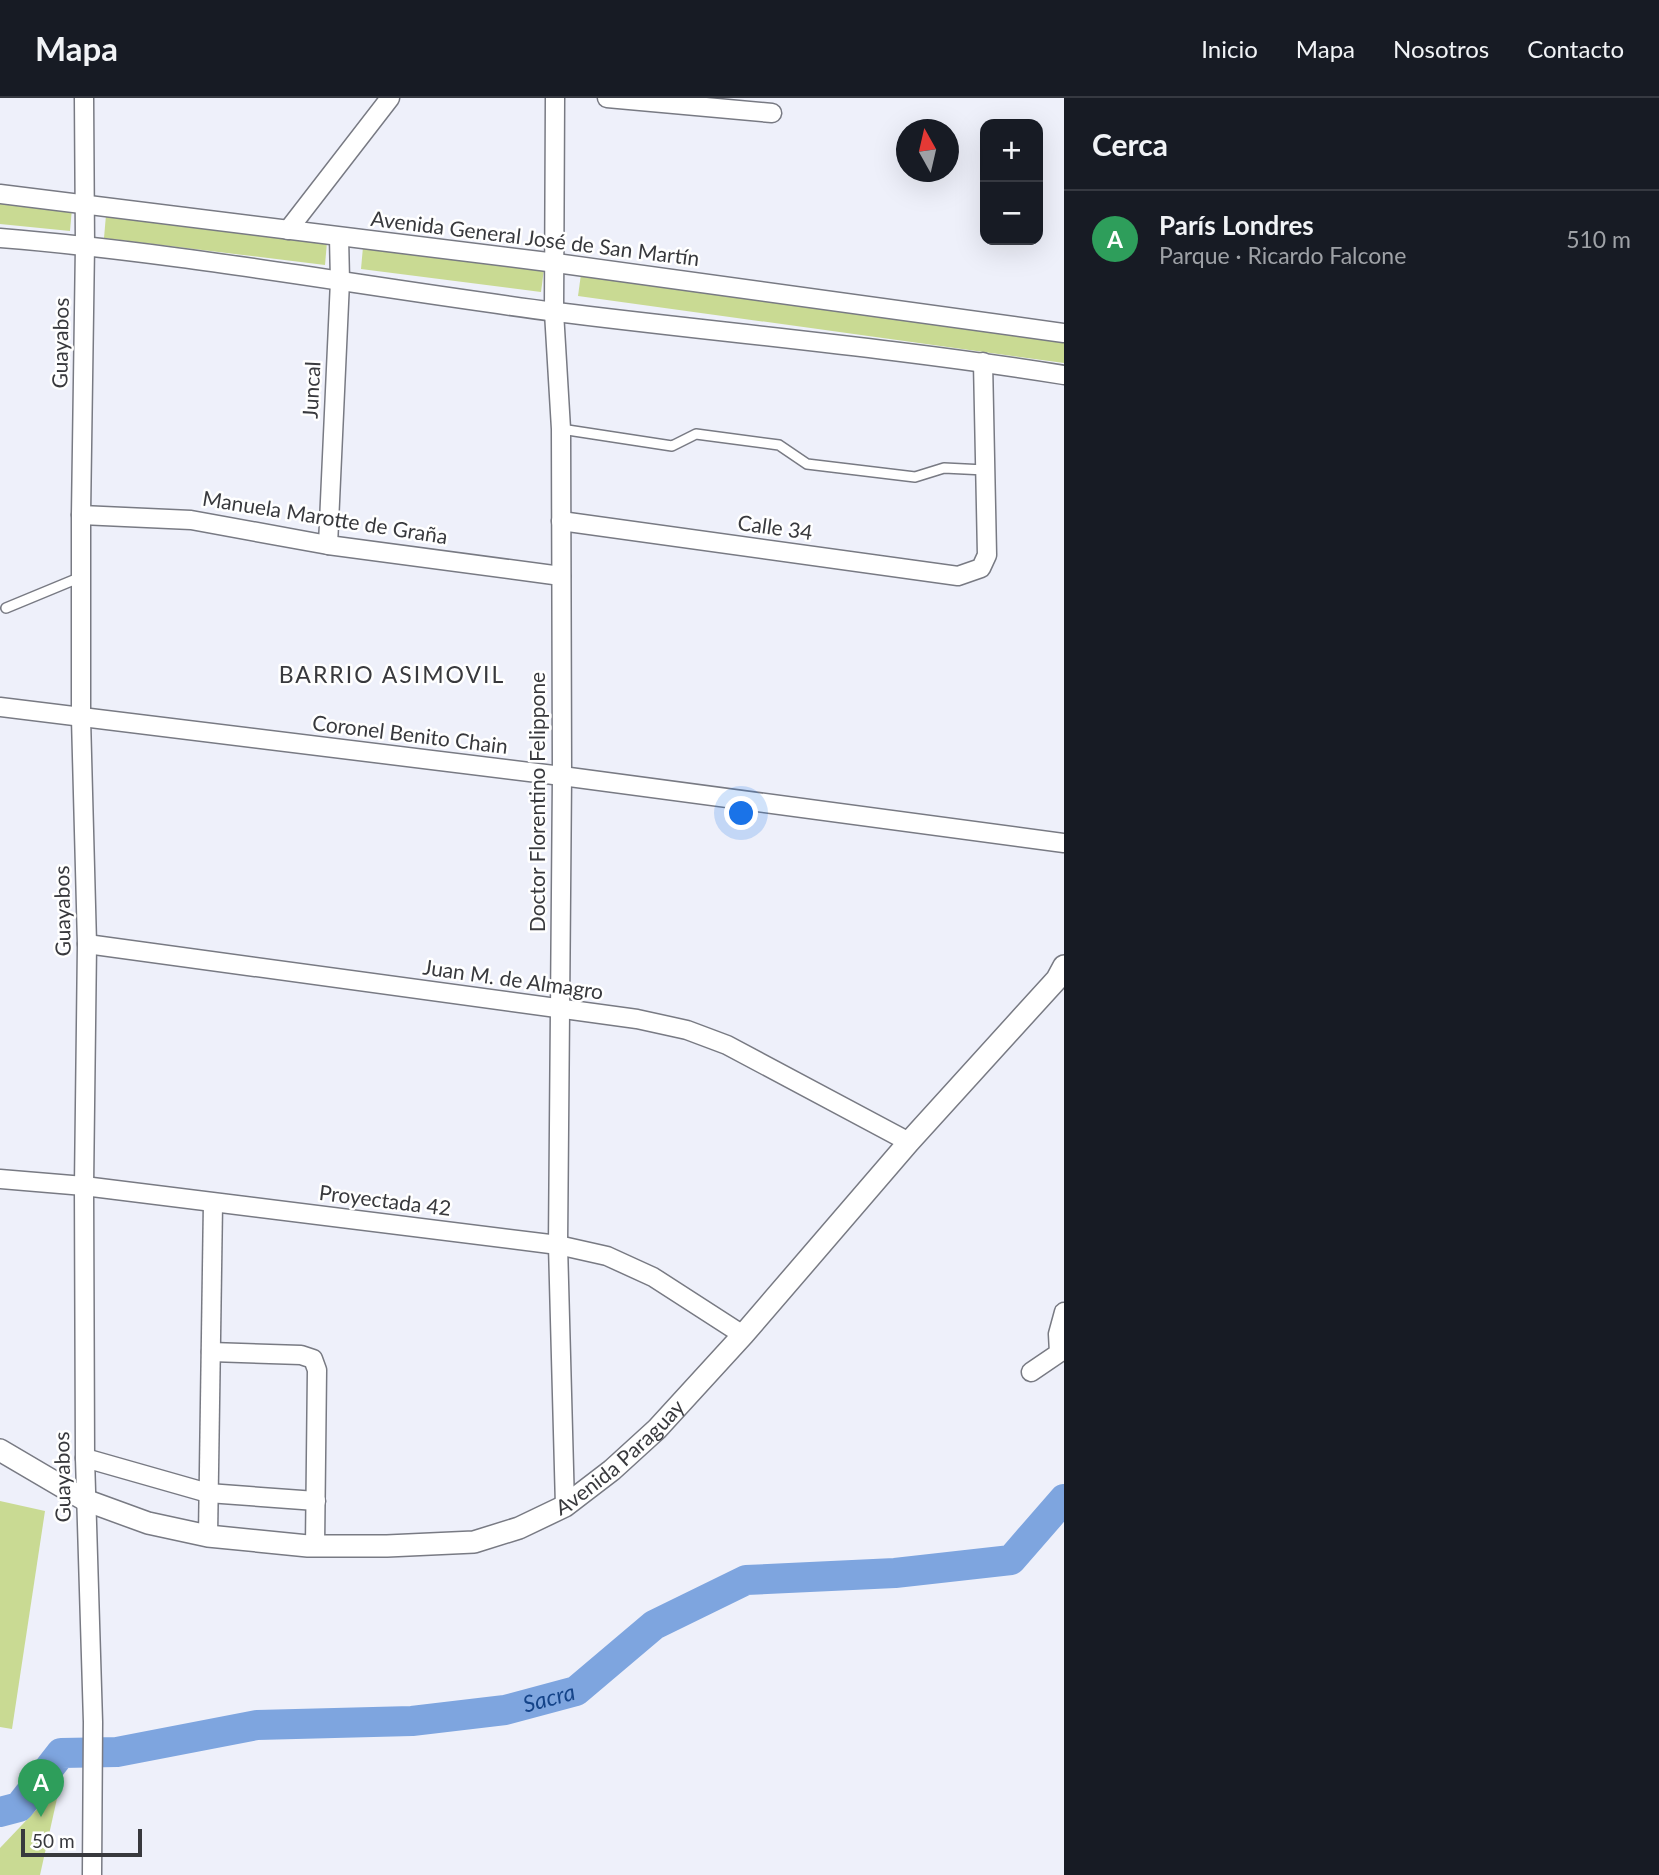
<!DOCTYPE html>
<html lang="es">
<meta charset="utf-8">
<style>
:root{--surface:#171b24;--page:#20242c;--text:#f1f3f6;--muted:#9ea1a6;--line:#363941;--accent:#0b8043}
body{margin:0;font-family:Lato,sans-serif;background:var(--page);color:var(--text)}
.controls{position:absolute;right:21px;top:21px;display:grid;overflow:hidden;border-radius:14px;box-shadow:0 7px 28px #0002}
.controls button{width:63px;height:63px;display:grid;place-items:center;padding:0;border:0;border-bottom:2px solid var(--line);background:var(--surface);color:var(--text);font:35px sans-serif}
.compass{position:absolute;left:896px;top:21px;width:63px;height:63px;border-radius:50%;background:var(--surface);box-shadow:0 7px 28px #0002;rotate:352deg}
.scale{position:absolute;left:21px;bottom:18px;width:121px;box-sizing:border-box;padding-left:7px;border:4px solid #38393d;border-top:0;font-size:19px;line-height:24px;white-space:nowrap;color:#38393d;-webkit-text-stroke:5px #fff;paint-order:stroke}
.you{position:absolute;left:742px;top:716px;width:24px;height:24px;margin:-18px;border:5px solid #fff;border-radius:50%;background:#1a73e8;box-shadow:0 0 0 10px #1a73e833}
.badge{display:grid;place-items:center;width:46px;height:46px;border-radius:50%;background:var(--accent);color:#fff;font-size:23px;font-weight:700}
.pin{position:absolute;translate:-50% -58px;filter:drop-shadow(0 2px 4px #0008)}
.pin::after{content:'';position:absolute;top:37px;width:24px;height:21px;background:inherit;clip-path:polygon(0 0,100% 0,50% 100%)}
.list{margin:0;padding:0;list-style:none}
h2{display:flex;justify-content:space-between;align-items:center;height:91px;margin:0;padding:0 28px;font-size:30px}
h2 small{font-size:23px;font-weight:400;color:var(--muted)}
.list li{display:grid;grid-template-columns:46px 1fr auto;gap:21px;align-items:center;box-sizing:border-box;height:98px;padding:0 28px;border-top:2px solid var(--line)}
.list b{display:block;font-size:26px;white-space:nowrap}
.list p{margin:0;font-size:23px;white-space:nowrap;color:var(--muted)}
.list em{font-size:23px;font-style:normal;color:var(--muted)}
.map{position:relative;flex:none;width:1064px;height:1777px;overflow:hidden}
header{display:flex;align-items:center;gap:42px;box-sizing:border-box;height:98px;padding:0 35px;background:var(--surface);border-bottom:2px solid var(--line)}
header strong{font-size:33px}
nav{display:flex;gap:38px;margin-inline-start:auto;font-size:24px}
main{display:flex}
aside{flex:1;background:var(--surface)}
.map>svg:first-child{display:block}
.green{fill:#c9da93}
.lines{fill:none;stroke-linecap:round;stroke-linejoin:round}
.river{stroke:#7ea5df;stroke-width:30}
.service-casing{stroke:#787a83;stroke-width:12}
.minor-casing{stroke:#787a83;stroke-width:21}
.tertiary-casing{stroke:#787a83;stroke-width:24}
.service{stroke:#fff;stroke-width:9}
.minor{stroke:#fff;stroke-width:18}
.tertiary{stroke:#fff;stroke-width:21}
.labels{text-anchor:middle;stroke-width:5;stroke-linejoin:round;paint-order:stroke}
.street-label{font-size:21px;fill:#38393d;stroke:#fff}
.neighbourhood-label{font-size:23px;letter-spacing:2px;fill:#38393d;stroke:#fff}
.water-label{font-size:23px;font-style:italic;fill:#154489;stroke:#fff}
</style>
<header>
<strong>Mapa</strong>
<nav><a>Inicio</a><a>Mapa</a><a>Nosotros</a><a>Contacto</a></nav>
</header>
<main>
<div class="map">
<svg width="1064" height="1777" viewBox="0 0 1064 1777">
<rect width="100%" height="100%" fill="#eef0fa"/>
<g class="green">
<polygon points="0,102 72,110 70,133 0,126"/>
<polygon points="106,117 327,144 325,167 104,140"/>
<polygon points="363,149 544,171 541,194 361,171"/>
<polygon points="581,176 1064,244 1064,265 578,198"/>
<polygon points="0,1403 45,1413 12,1631 0,1629"/>
<polygon points="60,1687 40,1777 0,1777 0,1750"/>
</g>
<g class="lines">
<path class="river" id="s1" d="M0,1714L19,1709L61,1655L117,1654L257,1627L412,1623L505,1612L576,1593L654,1527L746,1482L895,1475L1011,1462L1064,1401"/>
<defs>
<g id="service">
<polyline points="561,331 672,348 696,336 779,347 807,366 915,379 944,370 985,372"/>
<polyline points="6,510 81,479"/>
</g>
<g id="minor">
<polyline points="84,0 85,147 81,417 81,620 87,846 84,1088 85,1360 93,1624 92,1777"/>
<polyline points="555,0 554,214 561,331 562,678 558,1147 565,1408"/>
<polyline points="607,0 772,15"/>
<polyline points="0,96 556,165 1064,235"/>
<polyline points="288,132 390,0"/>
<path d="M0,140C186,155 370,190 556,214C725,235 895,250 1064,277"/>
<polyline points="81,417 191,422 328,447 561,478"/>
<polyline points="561,423 958,478 981,470 987,457 983,264"/>
<polyline points="328,447 340,183 339,139"/>
<polyline points="0,609 562,678 1064,745"/>
<polyline points="87,846 637,921 687,932 727,947 909,1044"/>
<polyline points="0,1081 84,1088 558,1147 607,1158 653,1179 743,1237"/>
<polyline points="211,1254 301,1257 313,1261 317,1272 315,1448"/>
<polyline points="1031,1274 1059,1255 1058,1236 1064,1214"/>
<polyline points="85,1360 208,1395 316,1403"/>
<polyline points="208,1438 213,1105"/>
</g>
<g id="tertiary">
<path id="s2" d="M0,1352L85,1402L148,1425L208,1438L308,1448H387L474,1444L519,1430L565,1408L612,1372L657,1331L743,1237L909,1044L1057,881L1064,868"/>
</g>
</defs>
<use href="#service" class="service-casing"/>
<use href="#minor" class="minor-casing"/>
<use href="#tertiary" class="tertiary-casing"/>
<use href="#service" class="service"/>
<use href="#minor" class="minor"/>
<use href="#tertiary" class="tertiary"/>
</g>
<g class="labels">
<g class="street-label">
<text transform="translate(535 141) rotate(7)" y="7">Avenida General José de San Martín</text>
<text transform="translate(61 245) rotate(-89)" y="7">Guayabos</text>
<text transform="translate(312 292) rotate(-87)" y="7">Juncal</text>
<text transform="translate(325 420) rotate(9)" y="7">Manuela Marotte de Graña</text>
<text transform="translate(775 430) rotate(8)" y="7">Calle 34</text>
<text transform="translate(410 637) rotate(7)" y="7">Coronel Benito Chain</text>
<text transform="translate(538 704) rotate(-90)" y="7">Doctor Florentino Felippone</text>
<text transform="translate(63 813) rotate(-91)" y="7">Guayabos</text>
<text transform="translate(513 882) rotate(8)" y="7">Juan M. de Almagro</text>
<text transform="translate(385 1103) rotate(7)" y="7">Proyectada 42</text>
<text dy="7" stroke="none"><textPath href="#s2" startOffset="665">Avenida Paraguay</textPath></text>
<text transform="translate(63 1379) rotate(-91)" y="7">Guayabos</text>
</g>
<g class="neighbourhood-label">
<text x="392" y="585">BARRIO ASIMOVIL</text>
</g>
<g class="water-label">
<text dy="8" stroke="none"><textPath href="#s1" startOffset="581">Sacra</textPath></text>
</g>
</g>
</svg>
<div class="controls">
<button>+</button>
<button>−</button>
</div>
<svg class="compass" viewBox="-18 -18 36 36"><path d="M0-13l5 13h-10z" fill="#e53935"/><path d="M0 13l5-13h-10z" fill="#9ea1a6"/></svg>
<div class="scale">50 m</div>
<div class="you"></div>
<div class="pin badge" style="left:41px;top:1719px;background:#2e9e5b">A</div>
</div>
<aside>
<h2>Cerca<small></small></h2>
<ul class="list">
<li><span class="badge" style="background:#2e9e5b">A</span><div><b>París Londres</b><p>Parque · Ricardo Falcone</p></div><em>510 m</em></li>
</ul>
</aside>
</main>
